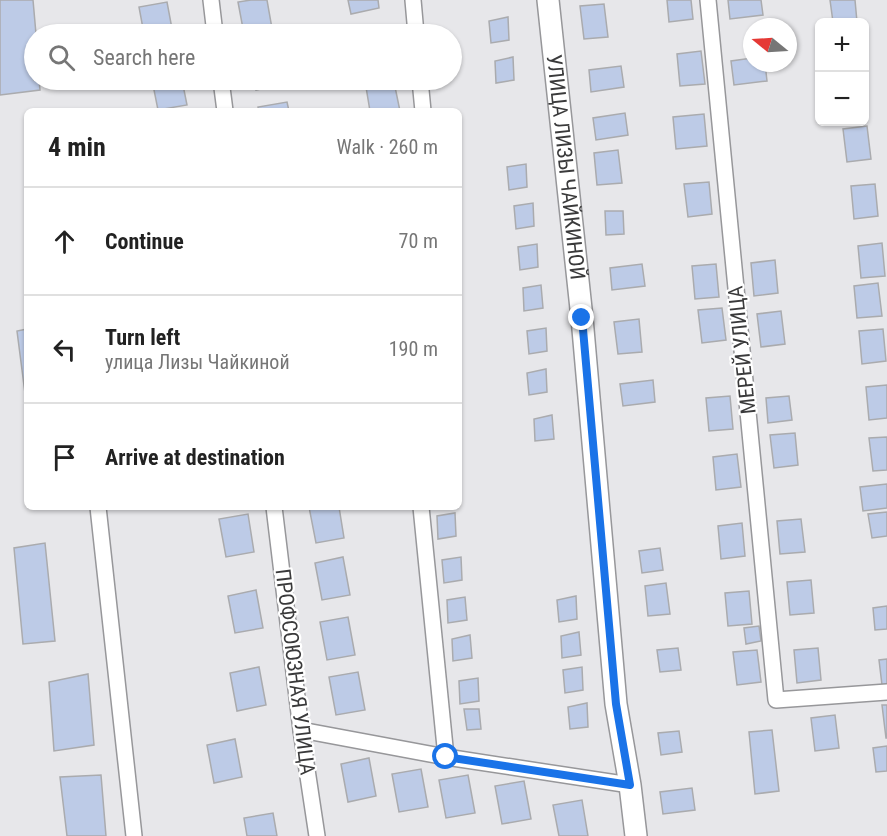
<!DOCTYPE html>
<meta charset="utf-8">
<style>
:root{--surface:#fff;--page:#f6f6f6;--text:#222;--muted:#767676;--line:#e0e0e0}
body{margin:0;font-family:"Roboto Condensed",sans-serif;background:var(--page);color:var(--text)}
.controls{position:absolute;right:18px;top:18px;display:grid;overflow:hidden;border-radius:9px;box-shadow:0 2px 4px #0004}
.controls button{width:54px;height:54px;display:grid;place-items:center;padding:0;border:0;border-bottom:2px solid var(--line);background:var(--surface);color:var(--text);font:30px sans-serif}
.compass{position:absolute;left:743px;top:18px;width:54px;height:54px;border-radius:50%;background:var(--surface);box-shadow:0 2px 4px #0004;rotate:288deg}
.stop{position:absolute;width:18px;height:18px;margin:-14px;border:4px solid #1a73e8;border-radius:50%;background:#fff}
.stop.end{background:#1a73e8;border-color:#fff;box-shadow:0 2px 6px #0008}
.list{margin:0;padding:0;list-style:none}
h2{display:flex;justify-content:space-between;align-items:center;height:78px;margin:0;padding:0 24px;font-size:26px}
h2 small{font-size:20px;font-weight:400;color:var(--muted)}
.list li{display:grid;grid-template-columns:39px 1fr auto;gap:18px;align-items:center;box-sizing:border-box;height:108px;padding:0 24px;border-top:2px solid var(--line)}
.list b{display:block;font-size:22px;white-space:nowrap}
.list p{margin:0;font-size:20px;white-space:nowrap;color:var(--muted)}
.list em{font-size:20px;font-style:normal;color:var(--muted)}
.icon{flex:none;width:33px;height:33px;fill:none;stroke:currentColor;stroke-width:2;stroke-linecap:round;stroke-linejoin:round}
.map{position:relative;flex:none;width:887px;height:836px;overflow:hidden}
.search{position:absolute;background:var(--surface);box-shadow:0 2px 4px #0004;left:24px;top:24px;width:438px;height:66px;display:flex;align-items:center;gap:15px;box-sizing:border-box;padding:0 21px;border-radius:33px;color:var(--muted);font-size:22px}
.panel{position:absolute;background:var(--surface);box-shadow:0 2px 4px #0004;left:24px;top:108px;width:438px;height:402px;border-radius:9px}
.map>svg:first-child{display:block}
.building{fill:#bdcbe7;stroke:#aaabae;stroke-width:1.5}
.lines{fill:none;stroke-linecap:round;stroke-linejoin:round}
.street-casing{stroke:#97979a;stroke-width:18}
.secondary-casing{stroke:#97979a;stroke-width:24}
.street{stroke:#fff;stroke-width:15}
.secondary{stroke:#fff;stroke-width:21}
.route{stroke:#1a73e8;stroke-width:8}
.labels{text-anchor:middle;stroke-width:4.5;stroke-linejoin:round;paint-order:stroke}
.street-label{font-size:21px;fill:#3a3a3b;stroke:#fff}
</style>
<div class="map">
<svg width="887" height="836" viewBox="0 0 887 836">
<rect width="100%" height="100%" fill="#e7e7ea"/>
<g class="building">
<polygon points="0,0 33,0 36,34 34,80 39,80 40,90 0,95"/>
<polygon points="251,0 267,0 273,34 244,34 238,2"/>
<polygon points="348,0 378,0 379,8 351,14"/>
<polygon points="667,0 691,0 693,19 669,22"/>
<polygon points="728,0 761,0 763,15 730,19"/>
<polygon points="830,0 855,0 857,22 833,22"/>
<polygon points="167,2 173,34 144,34 139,7"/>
<polygon points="604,4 608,37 584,39 580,6"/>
<polygon points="508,17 509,40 491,43 489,21"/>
<polygon points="384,29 385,34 356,34"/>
<polygon points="701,51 705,84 680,86 677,54"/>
<polygon points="513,57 514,80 496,83 495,61"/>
<polygon points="752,58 752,63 765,63 767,81 734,85 731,61"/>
<polygon points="621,66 624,87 591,92 589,70"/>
<polygon points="152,80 182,80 187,105 158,110"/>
<polygon points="254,80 283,80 284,84 256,90"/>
<polygon points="394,82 400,111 370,111 366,87"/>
<polygon points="287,102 289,111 259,111 258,107"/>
<polygon points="625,113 628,135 596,140 593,118"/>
<polygon points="704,114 707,146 676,149 673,117"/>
<polygon points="867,126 871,159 847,162 843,129"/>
<polygon points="618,150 622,183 597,185 594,153"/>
<polygon points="526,164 527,187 509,190 507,167"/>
<polygon points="709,182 712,214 688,217 684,184"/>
<polygon points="875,184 878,216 854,219 851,186"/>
<polygon points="533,203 534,226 516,229 514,206"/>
<polygon points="605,211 623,211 624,234 606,235"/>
<polygon points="882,243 885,276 861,278 858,246"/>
<polygon points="537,244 538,267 520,270 518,247"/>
<polygon points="775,260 778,293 754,296 751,263"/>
<polygon points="642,264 645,286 612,290 610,268"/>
<polygon points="716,264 719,297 695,299 692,266"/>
<polygon points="878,283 882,316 857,318 854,286"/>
<polygon points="541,285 543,308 524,311 523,288"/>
<polygon points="722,308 726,340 702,343 698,310"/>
<polygon points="781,311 785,344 761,347 757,314"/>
<polygon points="639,319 642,352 618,354 614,322"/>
<polygon points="546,328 547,351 529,354 527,331"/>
<polygon points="27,329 27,401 26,401 17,331"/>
<polygon points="883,329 886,361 862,364 859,331"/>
<polygon points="546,369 547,392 529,395 527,373"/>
<polygon points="653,380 655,402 623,406 620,384"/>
<polygon points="887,385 887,418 869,420 866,387"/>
<polygon points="730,396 733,429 709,431 706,398"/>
<polygon points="789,396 792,420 768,423 766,398"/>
<polygon points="552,415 554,439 535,441 534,419"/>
<polygon points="795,433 798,465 774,468 770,435"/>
<polygon points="887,437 887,470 873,471 869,438"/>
<polygon points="737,454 741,487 716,490 713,457"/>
<polygon points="887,484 887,508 863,511 860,487"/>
<polygon points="309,507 339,507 344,538 316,543"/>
<polygon points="887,512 887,536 872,538 868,514"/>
<polygon points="455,513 456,536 438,539 437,516"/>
<polygon points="248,514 254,552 226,557 219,519"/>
<polygon points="801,519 805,552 780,554 777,521"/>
<polygon points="742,523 745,556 721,559 718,526"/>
<polygon points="45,543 55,641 23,644 14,548"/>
<polygon points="660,548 663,570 642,573 639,551"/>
<polygon points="343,557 350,595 322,600 315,563"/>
<polygon points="461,557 462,580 444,583 442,560"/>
<polygon points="811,580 814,613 790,615 787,582"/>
<polygon points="666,583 670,614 648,616 645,586"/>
<polygon points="256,590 263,628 235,633 228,596"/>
<polygon points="749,591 752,624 728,626 725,593"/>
<polygon points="576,596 577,619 559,622 557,600"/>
<polygon points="465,597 467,620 448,623 447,600"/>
<polygon points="887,606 887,629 875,630 873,608"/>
<polygon points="348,617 355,655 327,660 320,622"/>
<polygon points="759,626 761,641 746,644 744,628"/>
<polygon points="579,632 581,655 562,658 561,636"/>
<polygon points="470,635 472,658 453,661 452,639"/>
<polygon points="678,648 681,670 660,672 657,650"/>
<polygon points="818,648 821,680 797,683 794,650"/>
<polygon points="757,650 761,682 737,685 733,652"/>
<polygon points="887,659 887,684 882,685 879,660"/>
<polygon points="259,667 266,705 237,711 230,673"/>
<polygon points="582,667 583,690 565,693 563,670"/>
<polygon points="358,672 365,710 336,715 329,677"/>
<polygon points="88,674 94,745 54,751 49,682"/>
<polygon points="478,678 479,701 460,704 459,681"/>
<polygon points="587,703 588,727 570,729 568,707"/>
<polygon points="882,705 887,705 887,738 886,738"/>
<polygon points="464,709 479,709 481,729 467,730"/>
<polygon points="835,715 839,748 815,751 811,718"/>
<polygon points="772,730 779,791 755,794 749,732"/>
<polygon points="679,731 682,752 661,755 658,733"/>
<polygon points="235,739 242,777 214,783 207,745"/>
<polygon points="887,746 887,771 876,772 873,748"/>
<polygon points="369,758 376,796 348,802 341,764"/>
<polygon points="421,769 428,807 399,812 392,774"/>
<polygon points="101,775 106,836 67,836 60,777"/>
<polygon points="468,775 475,813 446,818 439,780"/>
<polygon points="524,781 531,819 502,824 495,786"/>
<polygon points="692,788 695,810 663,814 660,792"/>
<polygon points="582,800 588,836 559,836 553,805"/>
<polygon points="273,813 277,836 247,836 244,818"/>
</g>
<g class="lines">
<defs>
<g id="street">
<polyline points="211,0 215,34"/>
<polyline points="413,0 416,34"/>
<polyline points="708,0 776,700 887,692"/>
<polyline points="221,80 225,111"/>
<polyline points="420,80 423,111"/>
<polyline points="98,507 134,836"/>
<polyline points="274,507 301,730 317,836"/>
<polyline points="421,507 446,757"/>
<polyline points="301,730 446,757 630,785"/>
</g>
<g id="secondary">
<path id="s1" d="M548,0L582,318L616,704L630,785L636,836"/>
</g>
</defs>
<use href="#street" class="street-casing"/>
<use href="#secondary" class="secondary-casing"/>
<use href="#street" class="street"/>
<use href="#secondary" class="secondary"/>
</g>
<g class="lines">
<polyline class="route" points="446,757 630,785 616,704 582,318"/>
</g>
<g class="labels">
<g class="street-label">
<text dy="7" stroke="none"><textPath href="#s1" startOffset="168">УЛИЦА ЛИЗЫ ЧАЙКИНОЙ</textPath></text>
<text transform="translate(742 350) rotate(-96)" y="7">МЕРЕЙ УЛИЦА</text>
<text transform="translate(295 672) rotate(83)" y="7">ПРОФСОЮЗНАЯ УЛИЦА</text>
</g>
</g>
</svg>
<div class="controls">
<button>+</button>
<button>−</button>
</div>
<svg class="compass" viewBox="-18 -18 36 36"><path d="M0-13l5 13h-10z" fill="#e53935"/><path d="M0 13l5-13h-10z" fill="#767676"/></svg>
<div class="stop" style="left:446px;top:757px"></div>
<div class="stop end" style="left:582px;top:318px"></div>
<div class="search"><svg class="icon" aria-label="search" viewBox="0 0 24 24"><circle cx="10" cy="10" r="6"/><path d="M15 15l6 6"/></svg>Search here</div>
<section class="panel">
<h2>4 min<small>Walk · 260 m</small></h2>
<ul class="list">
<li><svg class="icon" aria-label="ahead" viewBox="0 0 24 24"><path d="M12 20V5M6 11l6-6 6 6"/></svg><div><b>Continue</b></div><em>70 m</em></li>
<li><svg class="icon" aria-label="left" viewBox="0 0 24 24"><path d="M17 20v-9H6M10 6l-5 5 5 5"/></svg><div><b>Turn left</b><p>улица Лизы Чайкиной</p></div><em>190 m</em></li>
<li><svg class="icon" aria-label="arrive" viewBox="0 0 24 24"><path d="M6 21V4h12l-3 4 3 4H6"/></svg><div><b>Arrive at destination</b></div></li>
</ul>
</section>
</div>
